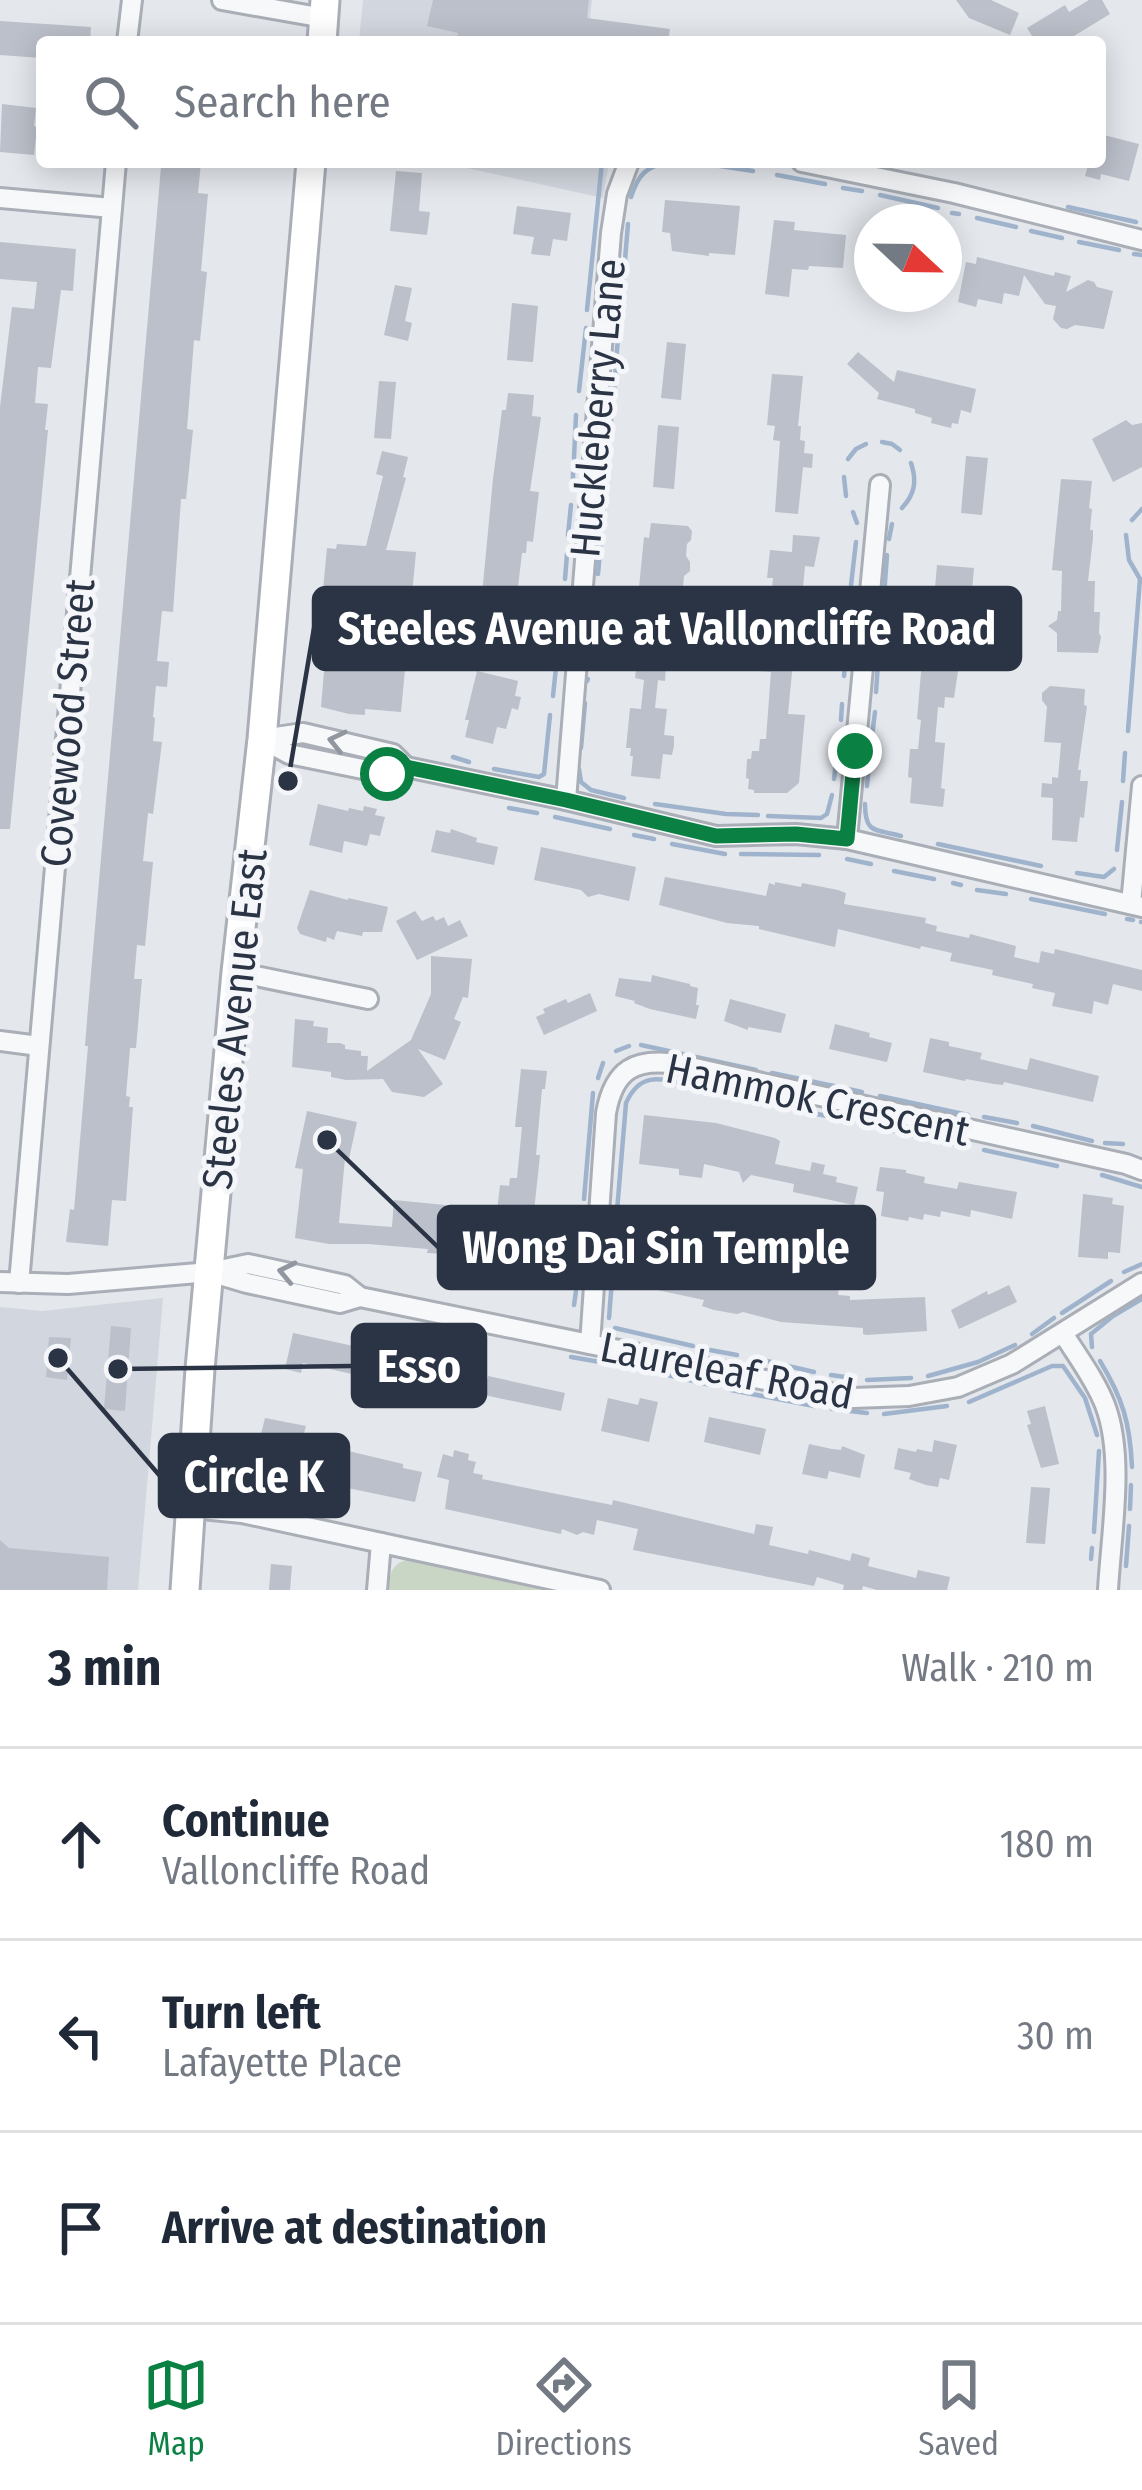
<!DOCTYPE html>
<meta charset="utf-8">
<style>
:root{--surface:#fff;--page:#f2f2f3;--text:#1f2937;--muted:#747a83;--line:#e0e1e3;--accent:#0b8043}
body{margin:0;font-family:"Fira Sans Condensed",sans-serif;background:var(--page);color:var(--text)}
.compass{position:absolute;left:854px;top:204px;width:108px;height:108px;border-radius:50%;background:var(--surface);box-shadow:0 6px 30px #0003;rotate:112deg}
.stop{position:absolute;width:36px;height:36px;margin:-27px;border:9px solid #0b8043;border-radius:50%;background:#fff}
.stop.end{background:#0b8043;border-color:#fff;box-shadow:0 3px 12px #0008}
.list{margin:0;padding:0;list-style:none}
h2{display:flex;justify-content:space-between;align-items:center;height:156px;margin:0;padding:0 48px;font-size:51px}
h2 small{font-size:39px;font-weight:400;color:var(--muted)}
.list li{display:grid;grid-template-columns:78px 1fr auto;gap:36px;align-items:center;box-sizing:border-box;height:192px;padding:0 48px;border-top:3px solid var(--line)}
.list b{display:block;font-size:45px;white-space:nowrap}
.list p{margin:0;font-size:39px;white-space:nowrap;color:var(--muted)}
.list em{font-size:39px;font-style:normal;color:var(--muted)}
.icon{flex:none;width:66px;height:66px;fill:none;stroke:currentColor;stroke-width:2;stroke-linecap:round;stroke-linejoin:round}
.map{position:relative;flex:none;width:1142px;height:1590px;overflow:hidden}
.search{position:absolute;background:var(--surface);box-shadow:0 6px 30px #0003;left:36px;right:36px;top:36px;height:132px;display:flex;align-items:center;gap:30px;box-sizing:border-box;padding:0 42px;border-radius:12px;color:var(--muted);font-size:45px}
.sheet{height:732px;background:var(--surface)}
nav{display:flex;justify-content:space-around;align-items:center;box-sizing:border-box;height:168px;border-top:3px solid var(--line);background:var(--surface);font-size:33px;color:var(--muted)}
nav a{display:grid;justify-items:center;gap:6px}
nav .on{color:var(--accent)}
.map>svg:first-child{display:block}
.built{fill:#d2d6de}
.green{fill:#c9d6c5}
.lines{fill:none;stroke-linecap:round;stroke-linejoin:round}
.stream{stroke:#9fb4cc;stroke-width:4.5}
.building{fill:#bbc0ca}
.minor-casing{stroke:#a9aeb7;stroke-width:24}
.secondary-casing{stroke:#a9aeb7;stroke-width:33}
.minor{stroke:#f7f8fa;stroke-width:18}
.secondary{stroke:#fff;stroke-width:27}
.oneway{stroke:#9196a0}
.route{stroke:#0b8043;stroke-width:15}
.labels{text-anchor:middle;stroke-width:10;stroke-linejoin:round;paint-order:stroke}
.street-label{font-size:42px;fill:#2b3445;stroke:#f4f6f9}
.leader{fill:none;stroke:#2b3445;stroke-width:4.5}
.callout-dot{fill:#2b3445;stroke:#f4f6f9;stroke-width:4.5}
.callout{fill:#2b3445;stroke:#2b3445;stroke-width:4.5}
.callout-label{font-size:45px;text-anchor:middle;font-weight:bold;fill:#fff}
</style>
<div class="map">
<svg width="1142" height="1590" viewBox="0 0 1142 1590">
<rect width="100%" height="100%" fill="#e4e7ec"/>
<g class="built">
<polygon points="363,0 592,0 587,42 359,42"/>
<polygon points="440,162 609,162 603,198"/>
<polygon points="163,1298 138,1590 0,1590 0,1307 42,1311"/>
</g>
<path class="green" d="M406,1560H412L548,1590H388C389,1575 391,1565 406,1560Z"/>
<g class="lines">
<g class="stream">
<polyline points="694,162 753,171"/>
<polyline points="777,175 825,184"/>
<polyline points="843,188 862,191"/>
<polyline points="880,195 938,208"/>
<path d="M631,197C638,175 646,166 669,162"/>
<polyline points="1068,207 1136,222"/>
<polyline points="952,213 959,214"/>
<polyline points="977,218 1016,227"/>
<polyline points="1031,231 1062,238"/>
<polyline points="1079,242 1119,250"/>
<polyline points="1134,254 1142,255"/>
<polyline points="587,310 602,162"/>
<polyline points="620,320 628,224"/>
<polyline points="579,391 586,328"/>
<polyline points="614,391 618,337"/>
<polyline points="882,442 892,444 900,450"/>
<polyline points="574,458 576,415"/>
<polyline points="848,459 856,449 866,444"/>
<polyline points="608,464 612,407"/>
<polyline points="844,477 846,496"/>
<polyline points="573,487 573,473"/>
<path d="M902,508C915,494 917,481 911,463"/>
<polyline points="853,512 857,523"/>
<polyline points="1132,520 1142,509"/>
<polyline points="568,535 571,505"/>
<polyline points="1126,535 1129,560 1140,579 1128,731"/>
<polyline points="889,539 892,524"/>
<polyline points="598,574 606,484"/>
<polyline points="565,579 567,554"/>
<polyline points="851,585 856,542"/>
<polyline points="884,596 887,555"/>
<polyline points="848,628 850,603"/>
<polyline points="882,629 883,614"/>
<polyline points="558,640 562,601"/>
<polyline points="590,651 597,591"/>
<polyline points="844,676 847,642"/>
<polyline points="587,681 588,679"/>
<polyline points="876,692 879,649"/>
<polyline points="553,696 557,658"/>
<polyline points="841,720 842,704"/>
<polyline points="872,736 875,712"/>
<polyline points="581,748 585,703"/>
<polyline points="453,757 469,762"/>
<polyline points="494,769 539,777 544,774 550,715"/>
<polyline points="579,769 581,782 591,790 624,798"/>
<polyline points="834,779 839,735"/>
<polyline points="1123,781 1125,753"/>
<polyline points="867,786 870,754"/>
<polyline points="655,804 726,814 758,815"/>
<path d="M865,804C865,834 875,829 901,836"/>
<polyline points="509,808 537,813"/>
<polyline points="768,816 821,818 827,814 832,795"/>
<polyline points="555,817 610,829"/>
<polyline points="634,835 654,839"/>
<polyline points="672,844 725,854"/>
<polyline points="938,844 1041,866"/>
<polyline points="1117,850 1122,802"/>
<polyline points="741,854 819,855"/>
<polyline points="847,859 871,864"/>
<polyline points="894,871 934,879"/>
<polyline points="1077,873 1104,877 1114,869"/>
<polyline points="953,883 961,885"/>
<polyline points="977,890 1006,894"/>
<polyline points="1031,899 1105,914"/>
<polyline points="1127,919 1133,920"/>
<polyline points="1141,922 1142,922"/>
<polyline points="641,1045 756,1070"/>
<polyline points="616,1051 629,1046"/>
<polyline points="772,1073 862,1092"/>
<polyline points="598,1078 603,1063"/>
<polyline points="708,1091 725,1094"/>
<polyline points="880,1096 968,1115"/>
<polyline points="749,1098 776,1104"/>
<polyline points="793,1108 801,1110"/>
<polyline points="817,1114 852,1121"/>
<polyline points="984,1117 1017,1123"/>
<polyline points="873,1125 893,1131"/>
<polyline points="1033,1126 1092,1141"/>
<polyline points="912,1135 963,1146"/>
<polyline points="1105,1143 1123,1144"/>
<polyline points="984,1150 1057,1166"/>
<polyline points="1102,1175 1142,1187"/>
<polyline points="584,1199 593,1093"/>
<polyline points="580,1241 582,1215"/>
<path d="M614,1247L626,1103C641,1070 662,1079 691,1086"/>
<polyline points="1124,1272 1142,1264"/>
<polyline points="577,1276 580,1252"/>
<polyline points="574,1305 576,1291"/>
<polyline points="1062,1313 1111,1281"/>
<polyline points="609,1318 612,1280"/>
<polyline points="615,1328 693,1346"/>
<polyline points="1032,1334 1054,1318"/>
<polyline points="1092,1347 1091,1334 1113,1316 1142,1299"/>
<polyline points="710,1350 737,1355"/>
<polyline points="571,1357 647,1370"/>
<polyline points="757,1359 776,1363"/>
<path d="M1100,1361C1123,1399 1130,1423 1132,1467"/>
<polyline points="788,1366 814,1372"/>
<polyline points="663,1374 715,1386"/>
<polyline points="831,1375 852,1378"/>
<polyline points="928,1376 978,1362 1015,1345"/>
<polyline points="867,1380 911,1378"/>
<polyline points="731,1390 814,1406"/>
<polyline points="969,1402 1052,1366 1063,1366 1085,1398 1097,1435"/>
<polyline points="832,1409 867,1413"/>
<polyline points="884,1414 947,1406"/>
<polyline points="1130,1509 1131,1485"/>
<polyline points="1094,1532 1099,1451"/>
<polyline points="1091,1559 1092,1548"/>
<polyline points="1126,1566 1129,1526"/>
</g>
</g>
<g class="building">
<polygon points="433,0 589,0 587,18 670,29 668,42 456,42 458,33 427,26"/>
<polygon points="956,0 991,0 1019,13 1010,35 969,18"/>
<polygon points="1089,0 1102,0 1110,14 1074,36 1078,42 1036,42 1027,28 1065,5 1069,12"/>
<polygon points="0,21 91,27 90,42 42,42 42,58 0,55"/>
<polygon points="2,104 36,108 34,126 37,127 34,155 0,152"/>
<polygon points="1100,134 1139,144 1129,181 1101,174 1100,180 1085,176 1089,162 1100,162"/>
<polygon points="169,162 201,162 198,193 208,194 201,271 207,272 200,341 194,340 187,429 193,430 186,499 181,499 173,612 162,611 157,661 169,662 167,687 156,686 153,717 155,718 153,741 162,742 153,814 148,813 143,861 153,862 145,946 137,945 134,979 142,979 136,1048 130,1048 126,1096 130,1097 129,1107 133,1107 126,1201 112,1200 108,1246 66,1242 70,1209 74,1210 78,1164 88,1046 85,1046 88,1008 161,167 169,167"/>
<polygon points="396,171 422,173 419,211 430,212 427,235 390,231"/>
<polygon points="665,200 740,206 735,255 709,253 709,256 672,251 670,233 662,232"/>
<polygon points="517,206 571,213 567,241 553,239 550,256 531,254 534,237 513,234"/>
<polygon points="774,220 795,222 794,230 846,235 843,268 809,266 808,270 792,269 789,297 765,294"/>
<polygon points="0,242 76,249 73,291 61,290 51,368 38,367 35,403 48,404 45,430 48,430 10,829 0,829 0,407 12,307 34,309 37,282 0,279"/>
<polygon points="977,257 1054,276 1055,272 1071,276 1066,292 1088,280 1094,282 1097,287 1113,291 1104,329 1075,325 1067,329 1061,328 1053,319 1056,306 1045,304 1024,275 1019,296 1004,293 1002,304 978,299 976,307 958,302 966,262 976,264"/>
<polygon points="395,285 412,288 405,321 412,323 408,341 384,335"/>
<polygon points="512,303 538,306 533,362 507,360"/>
<polygon points="667,342 686,344 681,400 661,398"/>
<polygon points="858,352 894,382 897,370 976,389 971,413 961,410 958,424 952,423 951,428 931,423 932,418 915,413 915,409 877,399 879,393 847,364"/>
<polygon points="772,374 803,376 798,426 801,426 800,440 805,441 804,453 813,454 812,468 803,467 798,514 775,512 780,441 773,440 775,426 767,425"/>
<polygon points="379,381 396,382 391,439 374,438"/>
<polygon points="508,393 534,395 532,416 541,417 530,491 539,492 533,542 527,541 526,553 522,553 513,629 524,630 522,645 493,642 495,628 479,626 493,479 502,410 506,410"/>
<polygon points="1126,420 1132,425 1142,423 1142,467 1113,482 1092,439"/>
<polygon points="658,425 679,427 674,489 653,487"/>
<polygon points="382,451 408,457 403,477 406,478 386,550 416,552 401,712 365,709 365,715 349,714 321,707 326,647 357,624 320,620 327,548 336,549 337,544 366,546 383,476 376,474"/>
<polygon points="966,456 988,458 982,515 961,513"/>
<polygon points="1061,479 1092,481 1089,508 1092,509 1090,530 1093,530 1093,538 1088,581 1095,581 1094,612 1100,612 1099,633 1101,637 1098,653 1057,652 1057,633 1048,626 1057,620 1058,611 1061,611 1062,571 1052,570"/>
<polygon points="651,523 688,526 692,531 691,540 687,544 686,556 690,562 690,571 684,576 680,619 685,620 687,623 683,665 666,664 665,681 658,680 655,708 667,709 664,735 674,736 674,746 672,755 663,754 660,779 631,776 633,756 630,756 631,748 626,748 630,708 641,709 644,680 635,678 637,661 634,661 636,648 633,648 644,537 649,538"/>
<polygon points="793,535 820,537 814,567 805,566 800,619 802,647 807,648 806,663 793,662 788,714 805,715 799,783 787,793 754,793 754,790 748,789 749,779 746,778 747,759 751,759 752,751 759,751 760,739 766,739 771,672 758,671 759,662 757,662 760,616 769,617 773,578 767,578 770,550 792,552"/>
<polygon points="937,565 974,568 971,603 978,609 977,616 972,619 971,631 959,630 956,657 960,658 954,698 945,697 944,708 938,707 935,742 945,743 941,788 945,789 943,807 910,803 912,778 908,777 910,749 918,749 921,720 917,719 926,614 923,613 924,600 927,600 928,587 935,588"/>
<polygon points="477,671 518,681 515,696 521,697 518,710 512,708 506,729 497,727 493,744 465,737 469,720 465,720"/>
<polygon points="1050,686 1085,689 1084,705 1087,706 1078,770 1081,770 1080,781 1088,781 1084,818 1080,817 1077,842 1052,840 1053,798 1041,797 1042,783 1052,784 1052,777 1058,778 1061,743 1044,742 1047,707 1042,700 1042,693"/>
<polygon points="318,804 348,811 349,808 363,811 364,806 377,809 375,815 385,817 380,836 370,834 367,846 344,841 342,853 309,845"/>
<polygon points="451,829 477,838 476,842 498,847 494,865 431,852 436,830 450,833"/>
<polygon points="541,847 636,867 629,901 599,894 588,897 581,890 534,880"/>
<polygon points="665,877 766,896 769,883 775,885 775,882 801,887 802,883 838,890 846,893 844,904 926,918 925,923 937,926 936,931 969,938 970,934 1016,946 1014,957 1039,963 1041,951 1054,954 1055,949 1142,970 1142,991 1113,984 1108,1005 1094,1001 1092,1014 1052,1006 1055,993 1032,988 1033,984 992,975 993,970 950,961 952,953 921,946 920,949 838,929 835,947 759,929 759,926 727,923 659,905"/>
<polygon points="310,890 348,900 348,898 388,907 382,932 363,932 362,936 337,931 334,940 327,937 326,942 300,934 297,928"/>
<polygon points="415,911 422,921 433,916 436,921 444,917 448,926 460,920 468,936 417,960 396,921"/>
<polygon points="431,956 472,959 468,998 463,997 454,1019 461,1022 445,1060 418,1049 443,1084 424,1097 392,1092 383,1079 346,1080 331,1077 331,1072 292,1067 295,1019 314,1021 313,1026 328,1028 327,1043 340,1043 345,1045 345,1049 361,1051 361,1056 368,1056 367,1071 411,1040 431,994"/>
<polygon points="652,975 690,984 690,986 698,988 696,1005 699,1005 696,1019 650,1009 634,1003 635,1001 615,996 619,978 651,982"/>
<polygon points="590,993 597,1011 544,1035 536,1017 545,1013 543,1009 566,999 568,1003"/>
<polygon points="730,999 786,1014 781,1033 748,1027 748,1030 724,1021"/>
<polygon points="835,1024 870,1033 869,1037 892,1043 887,1062 829,1049"/>
<polygon points="930,1038 949,1042 949,1046 982,1053 980,1059 1027,1070 1030,1058 1099,1076 1093,1102 1004,1082 1003,1085 994,1084 966,1079 965,1081 923,1072"/>
<polygon points="521,1069 547,1071 545,1089 542,1089 536,1155 540,1155 532,1230 543,1231 538,1290 489,1282 500,1185 509,1186 510,1178 517,1178 522,1127 515,1127"/>
<polygon points="307,1111 357,1122 349,1159 345,1158 339,1223 392,1227 394,1200 445,1205 445,1212 450,1212 446,1254 427,1253 428,1249 368,1244 329,1244 295,1238 303,1169 295,1168"/>
<polygon points="644,1115 716,1123 775,1138 780,1141 775,1164 810,1171 812,1162 825,1165 823,1174 837,1177 836,1182 858,1187 854,1205 793,1192 794,1184 751,1175 743,1183 739,1172 704,1164 702,1178 679,1175 679,1169 639,1164"/>
<polygon points="880,1167 906,1170 906,1173 925,1177 924,1183 957,1189 959,1182 1017,1192 1012,1219 971,1210 970,1217 941,1211 940,1217 924,1214 923,1220 909,1217 908,1221 881,1216 884,1192 876,1191"/>
<polygon points="1083,1194 1113,1198 1112,1204 1124,1206 1120,1253 1108,1252 1108,1259 1078,1257"/>
<polygon points="653,1252 688,1259 687,1264 752,1279 753,1272 762,1273 828,1285 839,1288 838,1295 850,1296 850,1300 925,1297 927,1331 866,1335 863,1334 863,1328 781,1322 743,1312 737,1314 714,1310 702,1306 704,1300 629,1284 635,1254 652,1257"/>
<polygon points="1009,1285 1017,1302 959,1329 951,1310 987,1291 988,1295"/>
<polygon points="111,1326 131,1328 125,1411 104,1409"/>
<polygon points="293,1333 358,1347 352,1374 303,1363 301,1373 285,1369"/>
<polygon points="49,1337 71,1338 67,1380 46,1377"/>
<polygon points="488,1376 565,1393 561,1411 484,1395"/>
<polygon points="608,1398 638,1405 640,1398 658,1402 649,1442 601,1431"/>
<polygon points="1045,1406 1059,1464 1041,1468 1027,1425 1031,1424 1027,1411"/>
<polygon points="709,1417 766,1429 760,1455 704,1442"/>
<polygon points="265,1418 306,1426 302,1440 403,1464 403,1468 422,1472 415,1502 333,1485 336,1472 297,1463 296,1468 276,1464 281,1443 260,1438"/>
<polygon points="934,1440 957,1445 949,1480 940,1478 938,1487 926,1485 909,1479 911,1473 894,1469 898,1448 916,1452 917,1449 932,1452"/>
<polygon points="809,1444 832,1449 841,1450 842,1446 865,1455 860,1478 829,1471 827,1479 802,1474"/>
<polygon points="454,1450 469,1454 468,1460 476,1462 473,1473 483,1475 482,1479 612,1505 613,1500 754,1534 756,1524 773,1527 769,1545 808,1554 809,1550 850,1561 852,1553 870,1558 868,1566 916,1578 918,1570 950,1577 947,1590 877,1590 863,1586 862,1590 843,1590 844,1585 817,1577 814,1586 633,1550 638,1529 597,1520 594,1535 583,1532 577,1535 562,1529 561,1534 445,1509 449,1480 437,1477 443,1454 453,1457"/>
<polygon points="1031,1487 1050,1488 1045,1544 1026,1543"/>
<polygon points="0,1540 9,1548 109,1557 107,1590 0,1590"/>
<polygon points="271,1564 292,1566 290,1590 269,1590"/>
</g>
<g class="lines">
<defs>
<g id="minor">
<polyline points="222,0 324,18"/>
<polyline points="127,42 132,0"/>
<polyline points="802,162 954,193 1142,240"/>
<polyline points="0,198 112,208"/>
<polyline points="262,739 289,754 387,774 406,767 566,800 716,836 796,834 847,839 1142,907"/>
<polyline points="262,739 303,733 393,754 406,767"/>
<polyline points="566,800 611,233 617,194 629,162"/>
<polyline points="847,839 880,485"/>
<polyline points="1131,904 1142,786"/>
<polyline points="236,972 368,999"/>
<polyline points="0,1041 39,1046"/>
<polyline points="210,1272 247,1283 340,1303 360,1297 853,1398 909,1396 958,1387 1012,1364 1142,1283"/>
<polyline points="0,1282 68,1284 210,1272 248,1264 345,1285 360,1297"/>
<polyline points="19,1283 116,162"/>
<path d="M1063,1333C1077,1356 1095,1379 1105,1405C1125,1457 1111,1534 1108,1590"/>
<path d="M590,1344L606,1113C614,1069 635,1058 677,1064L1126,1164L1142,1170"/>
<polyline points="192,1508 242,1513 600,1590"/>
<polyline points="377,1590 381,1543"/>
</g>
<g id="secondary">
<polyline points="322,42 325,0"/>
<polyline points="185,1590 200,1369 236,972 262,739 311,162"/>
</g>
</defs>
<use href="#minor" class="minor-casing"/>
<use href="#secondary" class="secondary-casing"/>
<use href="#minor" class="minor"/>
<use href="#secondary" class="secondary"/>
</g>
<defs><path id="oneway-chevron" d="M-2-3.5L2.5 0L-2 3.5" fill="none" stroke-width="1.6" stroke-linecap="round" stroke-linejoin="round" transform="scale(3)"/></defs>
<g class="oneway">
<use href="#oneway-chevron" transform="translate(337 741) rotate(-167)"/>
<use href="#oneway-chevron" transform="translate(287 1272) rotate(-168)"/>
</g>
<g class="lines">
<polyline class="route" points="387,774 406,767 566,800 716,836 796,834 847,839 855,751"/>
</g>
<g class="labels">
<g class="street-label">
<text transform="translate(597 408) rotate(-85)" y="15">Huckleberry Lane</text>
<text transform="translate(67 723) rotate(-85)" y="15">Covewood Street</text>
<text transform="translate(234 1019) rotate(-84)" y="15">Steeles Avenue East</text>
<text transform="translate(818 1099) rotate(12)" y="15">Hammok Crescent</text>
<text transform="translate(727 1370) rotate(11)" y="15">Laureleaf Road</text>
</g>
</g>
<path class="leader" d="M288 781L314 628M327 1140L439 1248M118 1369L353 1366M58 1358L160 1476"/>
<g class="callout-dot">
<circle cx="288" cy="781" r="12"/>
<circle cx="327" cy="1140" r="12"/>
<circle cx="118" cy="1369" r="12"/>
<circle cx="58" cy="1358" r="12"/>
</g>
<g class="callout">
<rect x="314" y="588" width="706" height="81" rx="12"/>
<rect x="439" y="1207" width="435" height="81" rx="12"/>
<rect x="353" y="1325" width="132" height="81" rx="12"/>
<rect x="160" y="1435" width="188" height="81" rx="12"/>
</g>
<g class="callout-label">
<text x="667" y="644">Steeles Avenue at Valloncliffe Road</text>
<text x="656" y="1263">Wong Dai Sin Temple</text>
<text x="419" y="1382">Esso</text>
<text x="254" y="1492">Circle K</text>
</g>
</svg>
<svg class="compass" viewBox="-18 -18 36 36"><path d="M0-13l5 13h-10z" fill="#e53935"/><path d="M0 13l5-13h-10z" fill="#747a83"/></svg>
<div class="stop" style="left:387px;top:774px"></div>
<div class="stop end" style="left:855px;top:751px"></div>
<div class="search"><svg class="icon" aria-label="search" viewBox="0 0 24 24"><circle cx="10" cy="10" r="6"/><path d="M15 15l6 6"/></svg>Search here</div>
</div>
<section class="sheet">
<h2>3 min<small>Walk · 210 m</small></h2>
<ul class="list">
<li><svg class="icon" aria-label="ahead" viewBox="0 0 24 24"><path d="M12 20V5M6 11l6-6 6 6"/></svg><div><b>Continue</b><p>Valloncliffe Road</p></div><em>180 m</em></li>
<li><svg class="icon" aria-label="left" viewBox="0 0 24 24"><path d="M17 20v-9H6M10 6l-5 5 5 5"/></svg><div><b>Turn left</b><p>Lafayette Place</p></div><em>30 m</em></li>
<li><svg class="icon" aria-label="arrive" viewBox="0 0 24 24"><path d="M6 21V4h12l-3 4 3 4H6"/></svg><div><b>Arrive at destination</b></div></li>
</ul>
</section>
<nav>
<a class="on"><svg class="icon" aria-label="map" viewBox="0 0 24 24"><path d="M3 6l6-2 6 2 6-2v14l-6 2-6-2-6 2zM9 4v14M15 6v14"/></svg>Map</a>
<a><svg class="icon" aria-label="directions" viewBox="0 0 24 24"><path d="M12 3l9 9-9 9-9-9zM9 14v-3h6M13 9l2 2-2 2"/></svg>Directions</a>
<a><svg class="icon" aria-label="saved" viewBox="0 0 24 24"><path d="M7 4h10v16l-5-4-5 4z"/></svg>Saved</a>
</nav>
